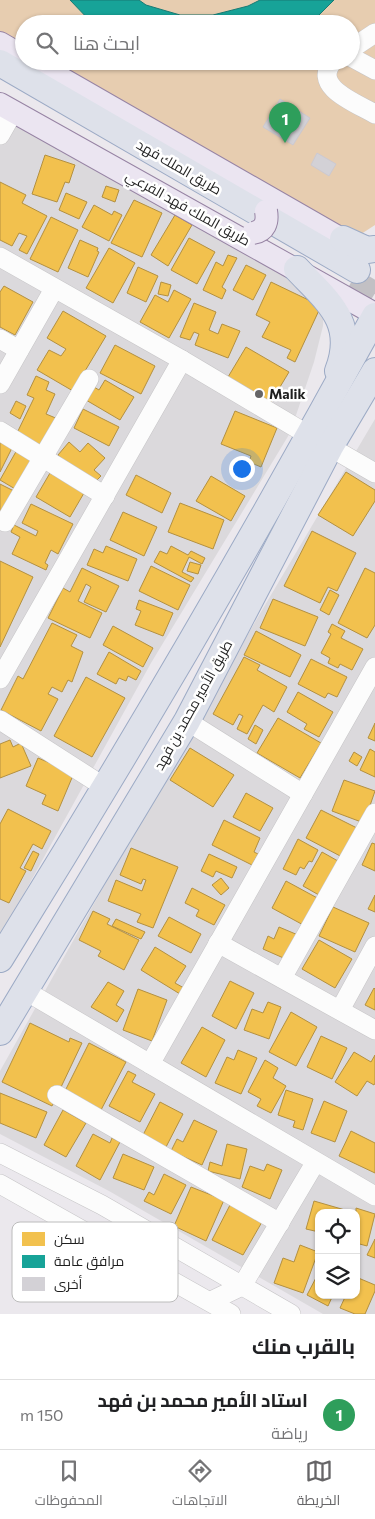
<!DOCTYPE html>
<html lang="ar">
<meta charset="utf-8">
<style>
:root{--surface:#fff;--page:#f2f2f2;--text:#202124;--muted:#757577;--line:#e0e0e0;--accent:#666567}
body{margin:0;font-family:Commissioner,Cairo,sans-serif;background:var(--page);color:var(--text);direction:rtl}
.controls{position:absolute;right:15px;bottom:15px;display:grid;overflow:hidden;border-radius:10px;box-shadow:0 1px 4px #0004}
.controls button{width:45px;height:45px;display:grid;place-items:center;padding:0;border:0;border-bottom:1px solid var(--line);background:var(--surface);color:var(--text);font:25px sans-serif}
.you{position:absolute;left:241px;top:468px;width:18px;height:18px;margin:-12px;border:4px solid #fff;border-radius:50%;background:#1a73e8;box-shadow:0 0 0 8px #1a73e833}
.badge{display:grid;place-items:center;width:32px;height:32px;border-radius:50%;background:var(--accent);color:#fff;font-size:16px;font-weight:700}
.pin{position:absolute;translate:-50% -41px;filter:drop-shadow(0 1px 2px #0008)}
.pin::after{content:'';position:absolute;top:26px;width:18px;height:15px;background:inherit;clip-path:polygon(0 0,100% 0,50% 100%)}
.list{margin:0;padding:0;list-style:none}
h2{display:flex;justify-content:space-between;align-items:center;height:65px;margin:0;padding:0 20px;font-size:21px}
h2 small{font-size:16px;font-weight:400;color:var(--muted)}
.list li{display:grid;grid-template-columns:32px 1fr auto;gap:15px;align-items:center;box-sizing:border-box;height:70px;padding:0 20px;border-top:1px solid var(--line)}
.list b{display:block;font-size:19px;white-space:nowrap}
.list p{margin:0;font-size:16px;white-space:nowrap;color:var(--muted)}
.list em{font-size:16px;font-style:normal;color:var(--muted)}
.icon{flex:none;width:28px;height:28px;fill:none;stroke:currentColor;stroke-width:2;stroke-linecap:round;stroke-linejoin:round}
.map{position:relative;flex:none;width:375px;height:1314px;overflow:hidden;direction:ltr}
.search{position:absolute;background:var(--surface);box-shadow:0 1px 4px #0004;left:15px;right:15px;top:15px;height:55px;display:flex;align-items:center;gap:12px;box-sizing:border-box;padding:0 18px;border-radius:28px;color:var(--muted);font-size:19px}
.sheet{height:135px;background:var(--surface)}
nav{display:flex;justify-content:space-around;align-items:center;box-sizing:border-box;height:70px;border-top:1px solid var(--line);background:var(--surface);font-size:14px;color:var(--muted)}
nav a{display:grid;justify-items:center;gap:2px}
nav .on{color:var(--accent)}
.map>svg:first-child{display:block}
.residential{fill:#dbd9dc;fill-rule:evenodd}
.pitch{fill:#e7cdb0}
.homes{fill:#f2c14e;stroke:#b39040}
.public{fill:#17a398;stroke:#197b74}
.building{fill:#d3d1d6;stroke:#ccc9d1}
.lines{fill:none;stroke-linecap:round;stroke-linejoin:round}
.highway-tunnel{stroke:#c2c0c4;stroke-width:26;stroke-dasharray:26 13;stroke-linecap:butt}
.minor-casing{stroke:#c5c4c6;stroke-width:20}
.major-casing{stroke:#9784a4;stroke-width:24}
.highway-casing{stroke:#9caac5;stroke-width:28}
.minor{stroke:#fcfcfc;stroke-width:19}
.major{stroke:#ebe5f1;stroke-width:22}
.highway{stroke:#dee1ea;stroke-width:26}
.major-bridge-casing{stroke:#9784a4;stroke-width:24;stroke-linecap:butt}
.major-bridge{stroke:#ebe5f1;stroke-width:22}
.poi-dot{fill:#666567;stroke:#fff;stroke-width:2}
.labels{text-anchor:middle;stroke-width:5;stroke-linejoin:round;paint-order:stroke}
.street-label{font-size:14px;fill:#1f1f1f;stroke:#fff}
.poi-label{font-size:14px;font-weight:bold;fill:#1f1f1f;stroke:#fff;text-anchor:start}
.key{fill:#fff;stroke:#bcbcbc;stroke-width:1}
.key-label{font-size:14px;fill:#1f1f1f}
</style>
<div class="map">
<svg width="375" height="1314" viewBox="0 0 375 1314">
<rect width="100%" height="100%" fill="#ebe8ed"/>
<g class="residential">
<polygon points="0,117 292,276 324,304 323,326 314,362 290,433 151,663 0,937"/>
<path d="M375,419V1314H323L109,1191L0,1134V1071L196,722ZM319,1213H356V1295H319Z"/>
</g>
<polygon class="pitch" points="0,0 375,0 375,225 358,236 51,61 351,61 351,24 24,24 24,46 0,32"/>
<g class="homes">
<polygon points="45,155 75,165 69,183 65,182 57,202 32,194"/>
<polygon points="0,182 26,195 22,203 47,216 27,254 19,250 27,236 19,233 12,246 0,240"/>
<polygon points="106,186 119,190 115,202 102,197"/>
<polygon points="66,193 87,202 79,219 59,210"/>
<polygon points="134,200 162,213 142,257 111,243"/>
<polygon points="94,205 112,215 114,211 122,215 109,241 82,227"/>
<polygon points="175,215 192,225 168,266 151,255"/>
<polygon points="51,217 78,230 58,272 30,259"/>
<polygon points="189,238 215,252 197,284 171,270"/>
<polygon points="80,240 98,248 97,251 99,252 88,277 68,268"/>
<polygon points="109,248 135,263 113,303 86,288"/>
<polygon points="228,255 237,258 222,287 226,290 222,299 203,290 216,262 223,266"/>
<polygon points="246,265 266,275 253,300 233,290"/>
<polygon points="138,267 158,276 146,302 127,293"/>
<polygon points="161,282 171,285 168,296 158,294"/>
<polygon points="271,282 321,306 295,362 287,358 291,350 262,337 270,322 256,315"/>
<polygon points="4,286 33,302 15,335 0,327 0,292"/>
<polygon points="174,290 191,299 169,338 140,322 155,295 168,302"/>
<polygon points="194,303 216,312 209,330 218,334 222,324 240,331 228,358 195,345 199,334 194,332 190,340 180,337"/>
<polygon points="63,311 106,336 73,391 37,370 49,350 61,356 66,349 47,338"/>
<polygon points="115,345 155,366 141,394 100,373"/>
<polygon points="246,347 289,372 271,402 228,377"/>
<polygon points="36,376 49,382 46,390 55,394 46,414 58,419 44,448 16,435 34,398 27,395"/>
<polygon points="105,380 134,397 120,420 86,400 94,387 99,390"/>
<polygon points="16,401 26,406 20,419 10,413"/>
<polygon points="83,409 119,427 109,446 74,428"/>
<polygon points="235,411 277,428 261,467 249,462 251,456 221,444"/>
<polygon points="0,442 12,448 0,472"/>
<polygon points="69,442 80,452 88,443 105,458 94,470 101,476 91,486 58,455"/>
<polygon points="18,448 40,461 22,493 0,480"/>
<polygon points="346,472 375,490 375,501 353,536 318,515"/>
<polygon points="50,473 84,493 70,517 36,497"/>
<polygon points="136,475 171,493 162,513 126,495"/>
<polygon points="211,476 245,496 231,521 196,501"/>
<polygon points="0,484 18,493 0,530"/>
<polygon points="180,503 224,520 213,549 168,532"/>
<polygon points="31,504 73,524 58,554 51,550 45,563 48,565 46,570 12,554 20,537 11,532 14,525 36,536 38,531 22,523"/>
<polygon points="123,512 157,527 144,556 110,540"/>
<polygon points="312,531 356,553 337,591 328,587 320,603 284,586"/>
<polygon points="106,546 137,559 128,581 87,565 94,549 103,553"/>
<polygon points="171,546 188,555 191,551 205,558 202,564 189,557 182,572 194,578 191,582 154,562 160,551 167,554"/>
<polygon points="0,561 33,577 0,647"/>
<polygon points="190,562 201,565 198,574 187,571"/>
<polygon points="151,566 190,585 178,610 139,591"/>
<polygon points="82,568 119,586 106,612 84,602 91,587 86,584 78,601 102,613 90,638 48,618 63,588 70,592"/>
<polygon points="365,568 375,573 375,625 367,638 338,623"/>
<polygon points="330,590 339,595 329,615 320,610"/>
<polygon points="273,599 318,617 305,646 260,628"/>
<polygon points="139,600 173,613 163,636 135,625 141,611 136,609"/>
<polygon points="52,623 77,635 71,646 83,652 72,682 68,680 62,692 52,687 48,694 58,699 41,731 1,710 18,676 23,679"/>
<polygon points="332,624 345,631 341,638 363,649 352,670 340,664 338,668 328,663 330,658 321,653 331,634 328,632"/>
<polygon points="113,626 153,648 143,667 103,645"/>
<polygon points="256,631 301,655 290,677 244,655"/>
<polygon points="109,652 141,671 136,680 128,676 126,681 119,678 116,684 97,674"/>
<polygon points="244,657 260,665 257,670 287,687 274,712 263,705 247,734 237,729 243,716 239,714 233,725 213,714"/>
<polygon points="311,659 347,677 337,697 328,693 325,698 298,684"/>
<polygon points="86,677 125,698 92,757 54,736"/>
<polygon points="298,692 333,712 319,737 304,729 307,724 287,712"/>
<polygon points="278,718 321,743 300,778 257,753"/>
<polygon points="375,723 375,741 368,738"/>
<polygon points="255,725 263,730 256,744 248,739"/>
<polygon points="10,740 13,747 21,743 31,766 0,778 0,744"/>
<polygon points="190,748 234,775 213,807 170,780"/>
<polygon points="370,749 375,752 375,777 360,770"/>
<polygon points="354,752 362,757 357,766 349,761"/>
<polygon points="38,758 74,773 58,811 42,804 46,795 26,786"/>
<polygon points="344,780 375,791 364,823 332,811"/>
<polygon points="246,793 273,808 260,831 233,817"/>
<polygon points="8,809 51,831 42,849 33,844 20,868 26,871 9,903 0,899 0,824"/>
<polygon points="321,810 359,829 344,858 306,838"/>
<polygon points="224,820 260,838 254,852 258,854 252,865 212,845"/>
<polygon points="298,839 318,850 312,862 309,861 304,869 300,867 296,875 283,869"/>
<polygon points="372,843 375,844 375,871 362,865"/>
<polygon points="131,848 178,867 153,928 137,922 141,914 108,901 116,880 142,891 146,880 143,879 141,884 120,875"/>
<polygon points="33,851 39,854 31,871 24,868"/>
<polygon points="322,852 345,865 326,899 303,886"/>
<polygon points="209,854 237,867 232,878 216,871 213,877 201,871"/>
<polygon points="221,878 229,888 221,895 212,885"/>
<polygon points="286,881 321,900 307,927 272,908"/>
<polygon points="192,888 225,905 214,925 196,916 199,910 185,903"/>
<polygon points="375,895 375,912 368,909"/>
<polygon points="333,907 369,923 355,952 319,936"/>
<polygon points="93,911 110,919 107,924 139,940 124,970 98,956 101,951 79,940"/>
<polygon points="169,917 201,934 191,953 158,936"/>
<polygon points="116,919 145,932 141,939 112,926"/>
<polygon points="279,927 298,935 288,960 263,949 268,936 274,939"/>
<polygon points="319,940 352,959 335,988 302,969"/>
<polygon points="155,947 186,966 175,983 184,988 180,994 141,970"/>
<polygon points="230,981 254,993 236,1029 212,1016"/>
<polygon points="108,982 124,991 116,1005 124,1010 117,1022 91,1007"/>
<polygon points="374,988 375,989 375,1010 365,1005"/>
<polygon points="138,989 167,1000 152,1041 123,1030"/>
<polygon points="268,1002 281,1007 269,1039 244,1030 252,1009 263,1013"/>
<polygon points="291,1012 317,1027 296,1066 269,1052"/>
<polygon points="30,1023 69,1042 70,1038 82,1043 52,1106 2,1082"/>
<polygon points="202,1027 225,1040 206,1077 181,1063"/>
<polygon points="321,1036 347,1048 332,1079 307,1067"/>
<polygon points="89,1043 126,1062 101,1110 65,1091"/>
<polygon points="238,1050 257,1058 241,1094 215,1083 227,1057 234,1060"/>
<polygon points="354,1052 371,1062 375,1055 375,1083 374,1085 367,1081 357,1096 335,1082"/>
<polygon points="265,1060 278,1068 273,1078 286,1086 271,1113 257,1106 261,1099 248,1092"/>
<polygon points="128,1071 136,1075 132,1082 155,1094 140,1122 109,1106"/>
<polygon points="286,1090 313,1099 303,1130 293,1127 295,1121 278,1115"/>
<polygon points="0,1093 47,1112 36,1138 0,1123"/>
<polygon points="324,1101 347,1111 335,1142 311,1133"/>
<polygon points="160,1102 183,1114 166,1147 143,1135"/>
<polygon points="63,1110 86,1123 66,1157 44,1145"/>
<polygon points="194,1120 217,1131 202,1165 171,1151 177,1139 183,1142"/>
<polygon points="351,1131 375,1143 375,1173 339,1156"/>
<polygon points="93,1134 110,1143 112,1138 120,1142 100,1180 76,1166"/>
<polygon points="227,1144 247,1149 240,1179 208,1171 210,1162 222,1166"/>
<polygon points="123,1154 154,1167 144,1190 113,1178"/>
<polygon points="267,1164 282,1170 270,1199 242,1187 250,1166 264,1171"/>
<polygon points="164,1174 186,1185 171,1214 144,1201 149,1192 154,1195"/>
<polygon points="191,1187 224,1200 206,1241 174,1226"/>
<polygon points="314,1201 345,1210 344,1213 319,1213 319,1232 306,1229"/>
<polygon points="230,1205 266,1215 243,1255 212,1240"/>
<polygon points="356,1208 375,1214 367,1246 356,1243"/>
<polygon points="375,1239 375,1258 367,1255"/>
<polygon points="300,1245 318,1252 303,1293 274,1283 283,1258 294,1262"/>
<polygon points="319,1272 319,1295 333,1295 328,1306 307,1295"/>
<polygon points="356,1277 375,1285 375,1291 365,1314 355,1314 340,1308 346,1295 356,1295"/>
</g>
<polygon class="public" points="70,0 139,0 146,5 180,15 213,15 248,6 260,0 334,0 310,24 93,24"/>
<g class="building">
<polygon points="280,99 310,118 293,145 263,127"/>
<polygon points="317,153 336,164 329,176 311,165"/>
</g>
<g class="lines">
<polyline class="highway-tunnel" points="352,281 375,295"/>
<defs>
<g id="minor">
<polyline points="351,49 375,33"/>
<polyline points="351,57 375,70"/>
<path d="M333,61C311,87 356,103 375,114"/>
<polyline points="0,135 13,112"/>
<polyline points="0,257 182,360 310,436"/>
<polyline points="0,339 19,350"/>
<polyline points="0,384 54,289"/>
<polyline points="0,431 105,496"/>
<polyline points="330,447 375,473"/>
<polyline points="5,522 89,379"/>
<polyline points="0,679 182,360"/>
<polyline points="0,720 106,788"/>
<polyline points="187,721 303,794"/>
<polyline points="218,943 375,1030"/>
<polyline points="282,978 375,813"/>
<polyline points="24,990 375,1196"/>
<polyline points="340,1010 375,946"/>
<polyline points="150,1064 375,667"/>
<polyline points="57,1095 280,1223"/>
<polyline points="0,1153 102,1205 291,1314"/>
<polyline points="0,1184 231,1314"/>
<polyline points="211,1301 242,1286 315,1163"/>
</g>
<g id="major">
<polyline points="0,43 24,57"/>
<polyline points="31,61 357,248"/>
<polyline points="0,104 375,314"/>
</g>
<g id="highway">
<polyline points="0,63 357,270"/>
<polyline points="343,239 367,250 375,249"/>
<path d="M297,269C327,301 357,322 338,371"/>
<path d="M0,959C131,748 256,534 375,316"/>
<polyline points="0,1032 187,721 330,447 375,371"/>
</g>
</defs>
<use href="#minor" class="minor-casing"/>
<use href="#major" class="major-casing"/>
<use href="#highway" class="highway-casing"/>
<use href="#minor" class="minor"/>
<use href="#major" class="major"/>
<use href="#highway" class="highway"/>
<defs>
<path id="major-bridge" d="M253,233C265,231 268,222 266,211"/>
</defs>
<use href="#major-bridge" class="major-bridge-casing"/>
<use href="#major-bridge" class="major-bridge"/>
</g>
<circle class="poi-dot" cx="259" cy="394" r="5"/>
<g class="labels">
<g class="street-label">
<text transform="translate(179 167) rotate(30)" y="5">طريق الملك فهد</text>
<text transform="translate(188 208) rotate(29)" y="5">طريق الملك فهد الفرعي</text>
<text transform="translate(193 705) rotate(-61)" y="5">طريق الأمير محمد بن فهد</text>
</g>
<g class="poi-label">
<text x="269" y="399">Malik</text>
</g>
</g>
<rect x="12" y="1222" width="166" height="80" rx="8" class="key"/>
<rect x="22" y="1232" width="23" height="14" fill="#f2c14e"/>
<rect x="22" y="1255" width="23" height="13" fill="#17a398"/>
<rect x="22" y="1277" width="23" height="14" fill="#d3d1d6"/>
<g class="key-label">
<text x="54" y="1244">سكن</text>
<text x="54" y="1266">مرافق عامة</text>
<text x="54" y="1289">أخرى</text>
</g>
</svg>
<div class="controls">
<button><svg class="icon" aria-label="locate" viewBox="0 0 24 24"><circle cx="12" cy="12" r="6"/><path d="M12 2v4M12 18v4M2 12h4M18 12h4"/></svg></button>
<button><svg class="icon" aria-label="layers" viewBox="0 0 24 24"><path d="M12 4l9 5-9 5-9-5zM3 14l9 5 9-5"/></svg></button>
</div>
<div class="you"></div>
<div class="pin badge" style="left:285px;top:143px;background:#2e9e5b">1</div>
<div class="search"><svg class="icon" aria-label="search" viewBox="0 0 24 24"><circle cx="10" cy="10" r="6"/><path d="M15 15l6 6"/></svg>ابحث هنا</div>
</div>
<section class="sheet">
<h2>بالقرب منك<small></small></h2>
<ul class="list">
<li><span class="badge" style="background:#2e9e5b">1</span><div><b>استاد الأمير محمد بن فهد</b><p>رياضة</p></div><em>150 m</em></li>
</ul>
</section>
<nav>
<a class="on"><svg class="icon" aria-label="map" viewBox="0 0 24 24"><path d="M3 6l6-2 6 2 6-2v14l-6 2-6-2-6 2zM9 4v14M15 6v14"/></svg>الخريطة</a>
<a><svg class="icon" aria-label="directions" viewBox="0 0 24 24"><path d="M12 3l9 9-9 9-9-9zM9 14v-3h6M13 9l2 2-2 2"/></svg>الاتجاهات</a>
<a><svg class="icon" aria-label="saved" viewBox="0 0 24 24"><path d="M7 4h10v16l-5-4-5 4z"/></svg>المحفوظات</a>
</nav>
